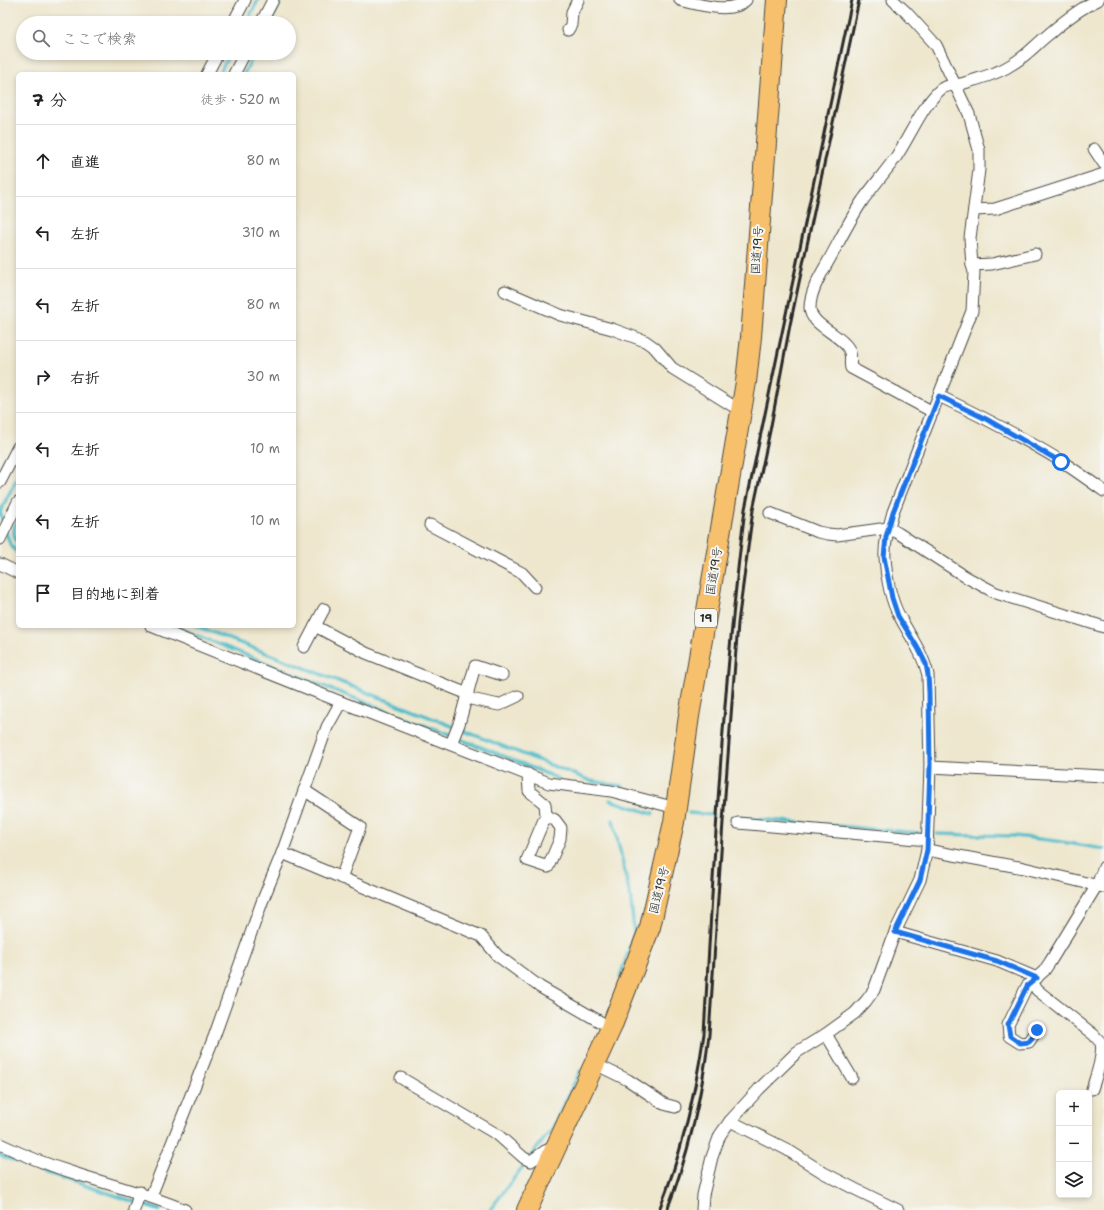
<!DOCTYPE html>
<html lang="ja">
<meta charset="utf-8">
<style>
:root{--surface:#fff;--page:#f6f6f6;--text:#202124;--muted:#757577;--line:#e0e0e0}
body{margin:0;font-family:"Shantell Sans","Klee One",sans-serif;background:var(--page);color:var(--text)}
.controls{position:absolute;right:12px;bottom:12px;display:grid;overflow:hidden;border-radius:6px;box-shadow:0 2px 6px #0003}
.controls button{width:36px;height:36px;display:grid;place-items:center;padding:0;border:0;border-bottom:1px solid var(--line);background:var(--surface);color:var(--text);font:20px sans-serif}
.stop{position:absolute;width:12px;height:12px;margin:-9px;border:3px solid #1a73e8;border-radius:50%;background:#fff}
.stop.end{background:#1a73e8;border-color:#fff;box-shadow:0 1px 4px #0008}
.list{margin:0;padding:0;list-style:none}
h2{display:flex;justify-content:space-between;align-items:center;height:52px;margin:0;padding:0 16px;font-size:17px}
h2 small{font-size:13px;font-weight:400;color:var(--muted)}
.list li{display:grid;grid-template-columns:26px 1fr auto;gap:12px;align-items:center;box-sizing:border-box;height:72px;padding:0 16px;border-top:1px solid var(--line)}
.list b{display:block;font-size:15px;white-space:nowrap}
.list em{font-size:13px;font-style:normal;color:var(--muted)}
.icon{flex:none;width:22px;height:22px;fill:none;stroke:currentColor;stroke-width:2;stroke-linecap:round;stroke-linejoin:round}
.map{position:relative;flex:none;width:1104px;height:1210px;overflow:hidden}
.search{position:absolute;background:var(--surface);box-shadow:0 2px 6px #0003;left:16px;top:16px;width:280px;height:44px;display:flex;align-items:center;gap:10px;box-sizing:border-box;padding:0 14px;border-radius:22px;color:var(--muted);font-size:15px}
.panel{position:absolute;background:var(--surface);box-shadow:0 2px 6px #0003;left:16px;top:72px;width:280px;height:556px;border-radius:6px}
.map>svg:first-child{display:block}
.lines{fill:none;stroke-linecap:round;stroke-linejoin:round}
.stream{stroke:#51bdcb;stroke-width:3.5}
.street-casing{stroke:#484743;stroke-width:13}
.highway-casing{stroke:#484743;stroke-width:22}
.street{stroke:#fff;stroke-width:11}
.highway{stroke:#f7c06c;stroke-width:20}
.rail{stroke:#2b2b2b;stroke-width:3}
.route{stroke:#1a73e8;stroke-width:5}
.labels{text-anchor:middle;stroke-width:4;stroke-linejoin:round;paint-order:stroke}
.shield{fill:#f6f6f2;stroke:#686867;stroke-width:1}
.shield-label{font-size:11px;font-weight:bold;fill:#2b2b2b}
.street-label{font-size:12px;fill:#2b2b2b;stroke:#f6f6f2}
</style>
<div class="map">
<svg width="1104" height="1210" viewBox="0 0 1104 1210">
<rect width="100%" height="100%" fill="#f6f6f2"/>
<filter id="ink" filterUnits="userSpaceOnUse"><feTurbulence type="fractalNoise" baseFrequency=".025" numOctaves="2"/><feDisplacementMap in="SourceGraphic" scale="8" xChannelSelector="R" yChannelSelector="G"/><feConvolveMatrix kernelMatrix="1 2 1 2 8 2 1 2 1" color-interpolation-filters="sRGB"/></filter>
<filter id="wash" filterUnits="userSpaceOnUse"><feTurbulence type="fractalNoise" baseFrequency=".012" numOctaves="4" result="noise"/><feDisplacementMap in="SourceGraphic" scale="16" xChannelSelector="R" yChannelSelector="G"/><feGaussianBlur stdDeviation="0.9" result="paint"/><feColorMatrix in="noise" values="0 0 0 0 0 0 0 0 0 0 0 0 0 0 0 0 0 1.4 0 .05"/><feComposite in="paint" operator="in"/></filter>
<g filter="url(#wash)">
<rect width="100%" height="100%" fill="#eee7ce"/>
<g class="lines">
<g class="stream">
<polyline points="246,23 258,0"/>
<polyline points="270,23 281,0"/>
<polyline points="219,74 230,53"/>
<polyline points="244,74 254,53"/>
<polyline points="0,512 4,525"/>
<polyline points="0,512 18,476"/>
<path d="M18,519C12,530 13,534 18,545"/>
<polyline points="6,532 10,544 18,554"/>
<polyline points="174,626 331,689 501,755 559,779"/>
<polyline points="196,626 313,671 591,781 622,786"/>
<polyline points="610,800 653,814"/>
<polyline points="689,813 713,815"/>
<polyline points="732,817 919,833"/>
<polyline points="613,820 631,900 634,933 620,977"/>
<polyline points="937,834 1015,836 1056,841 1104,849"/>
<polyline points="0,1155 45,1172 159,1210"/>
<polyline points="530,1157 552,1129 580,1071"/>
<polyline points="490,1210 527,1161"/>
</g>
</g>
</g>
<g filter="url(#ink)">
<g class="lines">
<defs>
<g id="street">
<path d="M680,0C696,4 733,15 746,0"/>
<polyline points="233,23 245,0"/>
<polyline points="261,23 273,0"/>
<polyline points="568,30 571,25 572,12 578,0"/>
<polyline points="207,74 218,53"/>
<polyline points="234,74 245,53"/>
<polyline points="1094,149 1104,164"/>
<polyline points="974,210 995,209 1104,174"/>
<polyline points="972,265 992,264 1035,254"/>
<polyline points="505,291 560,315 612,329 645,341 655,348 672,368 733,406 741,407"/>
<path d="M939,396C981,416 1022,437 1061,461C1076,471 1090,481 1104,491"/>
<path d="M933,412L851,368C849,362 853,355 848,348C840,334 810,325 810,308C810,291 821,274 829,260C840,240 850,219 863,200C874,185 886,171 896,157C911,135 921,107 941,89C946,85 955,85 961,84C977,79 995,75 1009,66C1025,58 1035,45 1049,34C1064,21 1080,8 1098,0"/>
<polyline points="0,482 18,447"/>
<polyline points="770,513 818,532 828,534 837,535 888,528 898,533 966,577 996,593 1104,627"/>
<polyline points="430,525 522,573 535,587"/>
<polyline points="0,539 18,502"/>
<polyline points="0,564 18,573"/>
<polyline points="151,626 341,702 549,783 611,791 676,808"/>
<polyline points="315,626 366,653 468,694"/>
<polyline points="304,647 324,609"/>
<polyline points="466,698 499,705 518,696"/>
<polyline points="451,744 459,724 475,666 502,675"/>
<polyline points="930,767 1104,776"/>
<polyline points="528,774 529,791 545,804 546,815 527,860 548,867 560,839 561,828 555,820 546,815"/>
<polyline points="304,790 360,827 341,878"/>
<polyline points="738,823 928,840"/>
<polyline points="927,850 1024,868 1103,887"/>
<polyline points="282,853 481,936 498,956 540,987 611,1028"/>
<polyline points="895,932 997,961 1037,978"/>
<path d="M1033,983L1037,990L1094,1035C1096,1038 1099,1040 1101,1043C1104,1056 1096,1076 1092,1089"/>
<polyline points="1037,1030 1029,1042 1020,1043 1009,1036 1008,1025 1027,986 1044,971 1050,962 1097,885 1104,867"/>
<polyline points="826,1034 852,1078"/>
<polyline points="595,1064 628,1080 664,1104 675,1107"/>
<polyline points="401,1078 498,1135 524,1158 531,1161 545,1151 555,1147"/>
<polyline points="730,1121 786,1149 824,1173 855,1189 898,1210"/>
<path d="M0,1144C25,1156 51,1166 77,1174C114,1186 150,1195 185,1210"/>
<polyline points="151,1196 214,1037 262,902 282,853 327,727 341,702"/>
<polyline points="134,1210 140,1192"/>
<path d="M702,1210L703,1195L712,1157L720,1135L730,1121L759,1089L797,1052L826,1034L855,1013L866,1001L874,990L895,932L920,880L927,850L930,767L928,675C923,653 910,636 900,617C891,602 886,576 885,558C884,542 889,527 893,512L972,311L974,272L972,265L970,238L979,170V150L969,114L936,45L906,12L893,0"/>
</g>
<polyline id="highway" points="527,1210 611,1028 650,927 674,822 689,716 746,382 751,337 777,0"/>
</defs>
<use href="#street" class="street-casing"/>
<use href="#highway" class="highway-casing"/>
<use href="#street" class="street"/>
<use href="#highway" class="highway"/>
<g class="rail">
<path d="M659,1210C682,1154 695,1095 704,1034C714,859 723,683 745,509L852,0"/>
<path d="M667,1210C689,1154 702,1095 709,1035L723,822L738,623L753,510L770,431L790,325L859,0"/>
</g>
</g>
</g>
<g class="lines" filter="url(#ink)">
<polyline class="route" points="1037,1030 1029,1042 1020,1043 1010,1036 1008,1025 1027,986 1037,978 997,961 895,932 920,880 927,850 930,767 929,692 928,675 926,664 918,648 898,616 892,598 884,557 886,537 893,512 939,396 986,419 1061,462"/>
</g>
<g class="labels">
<rect class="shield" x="695" y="609" width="22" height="18" rx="3"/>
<g class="shield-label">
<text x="706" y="622">19</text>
</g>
<g class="street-label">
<text transform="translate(757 250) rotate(-86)" y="4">国道19号</text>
<text transform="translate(714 571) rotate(-81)" y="4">国道19号</text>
<text transform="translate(659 890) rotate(-76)" y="4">国道19号</text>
</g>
</g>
</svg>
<div class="controls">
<button>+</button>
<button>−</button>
<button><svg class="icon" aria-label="layers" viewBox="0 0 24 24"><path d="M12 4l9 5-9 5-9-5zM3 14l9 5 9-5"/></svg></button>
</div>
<div class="stop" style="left:1061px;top:462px"></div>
<div class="stop end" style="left:1037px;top:1030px"></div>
<div class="search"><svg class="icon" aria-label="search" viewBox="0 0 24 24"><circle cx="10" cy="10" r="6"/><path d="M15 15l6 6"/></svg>ここで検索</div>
<section class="panel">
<h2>7 分<small>徒歩 · 520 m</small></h2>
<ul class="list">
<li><svg class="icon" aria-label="ahead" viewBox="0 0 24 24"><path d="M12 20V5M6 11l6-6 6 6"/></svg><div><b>直進</b></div><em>80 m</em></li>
<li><svg class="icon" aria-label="left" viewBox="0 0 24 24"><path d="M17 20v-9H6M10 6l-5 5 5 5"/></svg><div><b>左折</b></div><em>310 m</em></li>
<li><svg class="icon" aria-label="left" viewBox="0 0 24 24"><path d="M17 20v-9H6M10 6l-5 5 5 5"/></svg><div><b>左折</b></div><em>80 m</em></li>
<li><svg class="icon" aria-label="right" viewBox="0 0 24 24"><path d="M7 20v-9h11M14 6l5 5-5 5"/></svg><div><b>右折</b></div><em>30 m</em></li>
<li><svg class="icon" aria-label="left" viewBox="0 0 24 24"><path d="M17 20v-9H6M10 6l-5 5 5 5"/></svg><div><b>左折</b></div><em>10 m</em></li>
<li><svg class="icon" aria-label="left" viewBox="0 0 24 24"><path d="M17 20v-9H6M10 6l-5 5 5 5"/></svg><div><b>左折</b></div><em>10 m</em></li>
<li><svg class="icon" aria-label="arrive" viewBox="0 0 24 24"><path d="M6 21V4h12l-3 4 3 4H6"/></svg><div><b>目的地に到着</b></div></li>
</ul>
</section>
</div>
